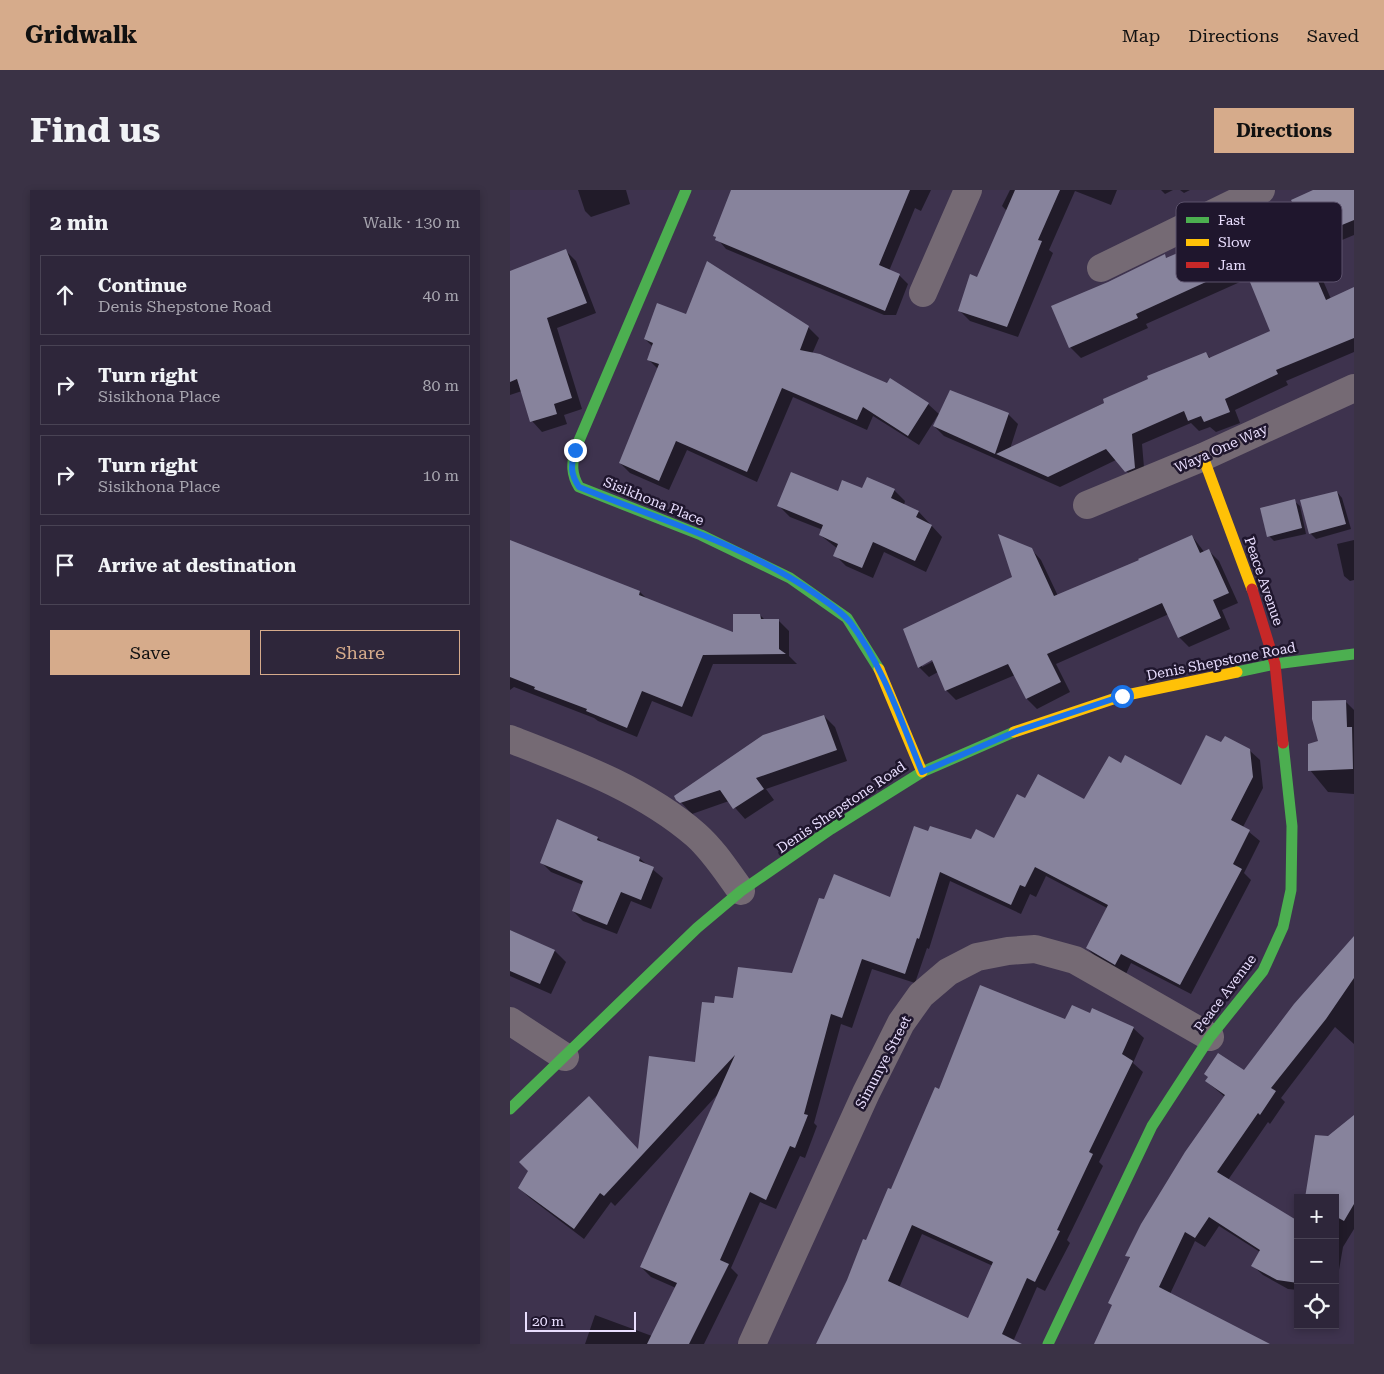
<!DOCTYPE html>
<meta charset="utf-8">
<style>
:root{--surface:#2e263a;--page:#3a3245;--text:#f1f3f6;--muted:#a7a5af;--line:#494354;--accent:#d6ab8b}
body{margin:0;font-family:"Roboto Serif",serif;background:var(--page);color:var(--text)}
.controls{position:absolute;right:15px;bottom:15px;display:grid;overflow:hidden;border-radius:0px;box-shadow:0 2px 8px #0003}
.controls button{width:45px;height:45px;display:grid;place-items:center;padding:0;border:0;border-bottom:1px solid var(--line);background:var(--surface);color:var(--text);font:25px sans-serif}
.scale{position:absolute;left:15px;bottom:12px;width:111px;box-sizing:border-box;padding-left:5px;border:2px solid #e9defe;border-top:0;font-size:14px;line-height:18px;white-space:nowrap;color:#e9defe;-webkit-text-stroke:4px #1f162d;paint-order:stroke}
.stop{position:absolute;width:15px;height:15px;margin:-11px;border:4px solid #1a73e8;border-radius:50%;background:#fff}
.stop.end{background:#1a73e8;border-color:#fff;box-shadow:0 1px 5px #0008}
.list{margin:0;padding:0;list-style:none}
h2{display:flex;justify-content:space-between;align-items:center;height:65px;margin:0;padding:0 20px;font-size:21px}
h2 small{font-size:16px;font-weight:400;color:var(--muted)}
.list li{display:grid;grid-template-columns:32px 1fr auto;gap:15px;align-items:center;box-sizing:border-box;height:80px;margin:0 10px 10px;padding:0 10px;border:1px solid var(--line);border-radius:0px}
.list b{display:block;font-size:19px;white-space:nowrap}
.list p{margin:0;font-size:16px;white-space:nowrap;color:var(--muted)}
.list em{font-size:16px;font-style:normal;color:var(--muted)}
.actions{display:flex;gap:10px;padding:15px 20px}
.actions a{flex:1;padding:11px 0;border:1px solid var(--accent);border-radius:0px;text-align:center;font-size:18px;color:var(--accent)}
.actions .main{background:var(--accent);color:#111}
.icon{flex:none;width:28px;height:28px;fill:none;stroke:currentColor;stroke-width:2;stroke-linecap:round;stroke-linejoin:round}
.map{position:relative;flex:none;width:844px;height:1154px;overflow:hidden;border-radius:0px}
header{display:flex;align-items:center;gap:30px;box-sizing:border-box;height:70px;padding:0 25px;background:var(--accent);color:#111}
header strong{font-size:24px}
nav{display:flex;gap:28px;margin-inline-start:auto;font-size:18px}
.intro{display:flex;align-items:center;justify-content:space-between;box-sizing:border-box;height:120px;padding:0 30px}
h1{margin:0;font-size:35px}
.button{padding:12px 22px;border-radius:0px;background:var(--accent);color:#111;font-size:18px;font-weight:700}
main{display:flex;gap:30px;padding:0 30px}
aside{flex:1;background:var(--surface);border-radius:0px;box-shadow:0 2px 8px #0003}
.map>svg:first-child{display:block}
.shadow{fill:#0007;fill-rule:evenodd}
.building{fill:#87839c;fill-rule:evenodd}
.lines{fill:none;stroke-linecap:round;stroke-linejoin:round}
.street{stroke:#756a74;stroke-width:28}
.fast{stroke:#4caf50;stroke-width:11}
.slow{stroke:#ffc107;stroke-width:11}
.jam{stroke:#c62828;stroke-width:11}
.route{stroke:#1a73e8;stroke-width:6}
.labels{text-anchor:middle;stroke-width:5;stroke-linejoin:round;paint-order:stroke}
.street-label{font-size:14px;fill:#e9defe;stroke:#1f162d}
.key{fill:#1f162d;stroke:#5c526c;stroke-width:1}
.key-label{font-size:14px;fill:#e9defe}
</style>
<header>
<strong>Gridwalk</strong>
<nav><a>Map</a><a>Directions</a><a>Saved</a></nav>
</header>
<div class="intro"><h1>Find us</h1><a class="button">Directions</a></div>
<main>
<aside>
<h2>2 min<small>Walk · 130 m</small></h2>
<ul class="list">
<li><svg class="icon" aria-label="ahead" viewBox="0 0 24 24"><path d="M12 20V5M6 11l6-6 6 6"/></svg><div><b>Continue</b><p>Denis Shepstone Road</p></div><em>40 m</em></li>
<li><svg class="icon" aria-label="right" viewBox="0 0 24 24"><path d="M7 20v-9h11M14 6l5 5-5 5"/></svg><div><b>Turn right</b><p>Sisikhona Place</p></div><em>80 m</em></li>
<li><svg class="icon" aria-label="right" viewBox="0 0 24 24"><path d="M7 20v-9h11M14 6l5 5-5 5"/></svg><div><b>Turn right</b><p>Sisikhona Place</p></div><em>10 m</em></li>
<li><svg class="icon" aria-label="arrive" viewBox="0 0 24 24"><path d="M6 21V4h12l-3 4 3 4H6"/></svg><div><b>Arrive at destination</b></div></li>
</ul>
<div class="actions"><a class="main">Save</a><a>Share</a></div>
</aside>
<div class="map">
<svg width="844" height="1154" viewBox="0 0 844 1154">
<rect width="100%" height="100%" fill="#3e334e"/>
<g class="shadow">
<polygon points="68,0 116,0 120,14 81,27 75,21"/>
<polygon points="229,0 421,0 411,21 405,18 379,81 389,85 398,94 386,125 374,125 216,59 205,46"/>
<polygon points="500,0 607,0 601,15 565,1 539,60 543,63 508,147 460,131 449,120 468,88 497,21 492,16"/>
<polygon points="651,0 663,0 655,4"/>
<polygon points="670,0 680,0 674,3"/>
<polygon points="808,0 844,0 844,45 801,63 821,109 844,98 844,162 776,191 778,195 725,220 730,233 706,242 700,237 689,241 681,233 632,254 635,289 627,292 606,270 550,297 434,246 424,236 428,225 409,255 363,226 357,240 283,207 247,292 177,260 159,300 120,283 110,273 149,180 138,169 143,157 135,149 177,126 298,137 309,148 302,164 418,214 430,225 498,224 508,234 500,259 696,163 701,169 761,141 739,88 636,134 638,138 571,168 560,157 598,93 654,66 658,69 705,48"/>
<polygon points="56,61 66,71 86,123 47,138 72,219 54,225 57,234 32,242 22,231 12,201 0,205 0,83"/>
<polygon points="353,300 384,300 395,311 394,315 409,322 432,347 416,382 374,362 363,388 336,376 325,365 328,359 310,345 313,340 280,327 269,316 328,302"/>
<polygon points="827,302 832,308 841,339 806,349 800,343"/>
<polygon points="784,311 790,316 796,344 764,351 759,346"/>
<path d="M682,346L695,363L699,361L709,371L728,413L712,420L720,439L679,457L669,447L659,424L546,474L560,502L527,519L517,509L505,485L446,510L436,500L428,482L419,487L409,477L503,388L521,359L531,370L548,406L631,371ZM427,466L428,469L412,477V474Z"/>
<polygon points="844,350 844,390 840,391 834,386 827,354"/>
<polygon points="0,351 130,402 137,409 225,443 250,425 255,430 268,430 279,441 279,466 287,474 203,474 182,527 142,511 127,547 88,531 84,528 4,497 0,500"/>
<polygon points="836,512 844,520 844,604 818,602 800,580 809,552"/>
<polygon points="314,526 325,537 337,571 256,599 264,610 235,629 219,611 182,624 166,607"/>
<polygon points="712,554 739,560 750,570 753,598 733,637 750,651 734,683 741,690 681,804 621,773 616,784 587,768 577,758 597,718 536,686 526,707 520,704 511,724 440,691 419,759 417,758 405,793 362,779 342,838 331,834 304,933 307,936 295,968 290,966 266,1019 250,1012 221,1078 228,1085 194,1154 75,1154 85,1125 142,1146 166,1098 141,1087 131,1077 208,904 105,1016 101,1012 74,1049 20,1008 9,998 129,961 186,874 205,814 224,809 283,784 381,708 419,642 462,651 485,650 516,610 575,611 612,574 672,596"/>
<polygon points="88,648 95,655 129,668 153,688 141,719 121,711 107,744 73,731 63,721 73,695 41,682 31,672"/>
<polygon points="0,740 45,761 56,772 41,804 0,786"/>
<polygon points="844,748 844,854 825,837 771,908 775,912 760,934 758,932 718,990 787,1032 788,1030 788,1100 778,1099 753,1085 743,1076 750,1062 709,1036 695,1057 685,1051 660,1104 735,1154 586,1154 603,1116 621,1069 617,1065 715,907 696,891 734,881"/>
<path d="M556,831L623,838L634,848L623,873L633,882L589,972L593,976L557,1050L560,1053L535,1101L527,1097L502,1154H307L429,900ZM412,1044L483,1076L458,1130L389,1098Z"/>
<polygon points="844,926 844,1039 833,1057 825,1103 825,1008"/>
</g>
<g class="building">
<polygon points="221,0 400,0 369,75 390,84 375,121 205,50 206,47 203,46"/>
<polygon points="505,0 550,0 528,50 532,51 497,137 448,121 460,84 467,87"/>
<polygon points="803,0 844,0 844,30 791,52 816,110 844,97 844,148 766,180 768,184 715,209 720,222 694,232 691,226 678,231 674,221 622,244 625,278 615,282 596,259 538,287 486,264 594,213 593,209 638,189 637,186 696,162 699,168 760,141 733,75 626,124 628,128 559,158 541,116 598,92 655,64 656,68 705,47 782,12 781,10"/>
<polygon points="56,59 77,113 37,128 62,208 44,214 47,224 20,232 7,189 0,192 0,81"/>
<polygon points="197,71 299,136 290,160 310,164 377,193 380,188 419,213 398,246 353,217 347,230 272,198 237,282 166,251 149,291 109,273 149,174 137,170 143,153 134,149 147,113 176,124"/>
<polygon points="440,200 499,223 485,264 423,236"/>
<polygon points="281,282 328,301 332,290 352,298 357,287 385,299 381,308 409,321 406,327 422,335 405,371 363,352 352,378 323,366 328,354 309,345 313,335 267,316"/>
<polygon points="827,301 836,334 799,344 790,310"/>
<polygon points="785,309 792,338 757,347 750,318"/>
<polygon points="488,344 522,358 544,406 629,370 628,369 682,345 690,363 699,359 719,403 703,410 711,428 668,448 652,413 537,464 551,492 516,509 498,474 435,501 422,470 408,478 393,439 502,387"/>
<polygon points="0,350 130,401 129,405 223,442 223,424 250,424 251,429 269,429 269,459 276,464 193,465 172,517 132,501 117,538 76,521 77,519 24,499 25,497 0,487"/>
<polygon points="836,510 837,537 842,537 843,579 798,581 798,554 808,551 802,529 802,511"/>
<polygon points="314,525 327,560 246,588 254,599 223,619 210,600 170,613 166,610 164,606 253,545"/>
<polygon points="696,545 711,552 715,546 740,559 743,587 721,630 740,640 723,674 732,679 670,795 611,764 605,775 576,758 598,715 525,677 515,697 510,695 501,715 430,682 409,749 407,748 395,784 352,769 332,828 321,824 294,924 298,925 285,958 280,956 256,1010 240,1002 210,1070 219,1074 179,1154 137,1154 167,1093 130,1077 225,865 94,1006 90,1003 64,1039 8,998 18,981 9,972 79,906 128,959 139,866 185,872 192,812 204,813 205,806 223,808 228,777 282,783 309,708 314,709 324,684 380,707 404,636 418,641 420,636 461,649 466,639 484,648 507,604 515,608 528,584 574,609 599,566 611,573 615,565 671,595"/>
<polygon points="47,629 88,647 87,650 130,667 129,671 144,677 131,710 111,702 97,735 62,721 73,691 30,673"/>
<polygon points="0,740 45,760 30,794 0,781"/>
<polygon points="844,746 844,788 816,829 761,898 766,901 750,925 748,923 707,982 788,1031 788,1093 767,1090 741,1076 750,1060 699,1027 685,1048 675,1042 649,1097 760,1154 584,1154 602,1115 598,1113 620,1067 615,1066 631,1034 675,962 715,905 695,891 698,887 694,884 708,863 734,880 784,814"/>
<path d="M470,795L555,829L562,815L580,823L582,818L624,837L612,864L623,871L579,962L583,964L547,1040L550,1041L525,1092L517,1088L492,1144L512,1154H306L337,1090L353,1049L356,1050L378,998L381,999L425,897L429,899ZM402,1035L483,1072L458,1128L378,1091Z"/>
<polygon points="844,925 844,1014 834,1031 825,1026 825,1008 795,1008 805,945 818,946"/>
</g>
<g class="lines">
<g class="street">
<polyline points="591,78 751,0"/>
<polyline points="413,103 458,0"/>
<polyline points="577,315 693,267 844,198"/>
<path d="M0,549C64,574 133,599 186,645C204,661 217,682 231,701"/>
<polyline points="0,831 55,867"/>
<polyline points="242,1154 356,903 391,833 411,805 438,782 467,767 498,761 525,759 565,770 700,847"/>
</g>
<g class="fast">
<path d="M176,0L65,260C62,274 61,284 69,297L191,345L280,388L337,428L369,479"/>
<polyline points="727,482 765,474 844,464"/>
<polyline points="0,919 187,738 231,701 321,639 412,582 504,542"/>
<polyline points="538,1154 642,936 700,847 753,781 773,737 781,700 782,636 773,553"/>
</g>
<g class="slow">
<polyline points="693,267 742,399"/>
<polyline points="369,479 412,582"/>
<polyline points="504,542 612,506 727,482"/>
</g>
<polyline class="jam" points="742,399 765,474 773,553"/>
</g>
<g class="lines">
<path class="route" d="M65,260C61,276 60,283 69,297C148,329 238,356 307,405C318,413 331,421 340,432C373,476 391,531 412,582L507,541L612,506"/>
</g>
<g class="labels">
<g class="street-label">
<text transform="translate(711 258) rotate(-24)" y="5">Waya One Way</text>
<text transform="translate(144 311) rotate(22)" y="5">Sisikhona Place</text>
<text transform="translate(754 391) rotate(71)" y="5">Peace Avenue</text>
<text transform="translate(711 471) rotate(-11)" y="5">Denis Shepstone Road</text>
<text transform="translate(331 617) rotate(-34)" y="5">Denis Shepstone Road</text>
<text transform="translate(715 803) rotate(-53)" y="5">Peace Avenue</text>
<text transform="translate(373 872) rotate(-62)" y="5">Simunye Street</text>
</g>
</g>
<rect x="666" y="12" width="166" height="80" rx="8" class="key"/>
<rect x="676" y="27" width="23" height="6" fill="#4caf50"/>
<rect x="676" y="49" width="23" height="7" fill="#ffc107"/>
<rect x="676" y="72" width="23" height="6" fill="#c62828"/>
<g class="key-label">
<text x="708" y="35">Fast</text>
<text x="708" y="57">Slow</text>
<text x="708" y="80">Jam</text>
</g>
</svg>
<div class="controls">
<button>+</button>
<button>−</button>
<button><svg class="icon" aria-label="locate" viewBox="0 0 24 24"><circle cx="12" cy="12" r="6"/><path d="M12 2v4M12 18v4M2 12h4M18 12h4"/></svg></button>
</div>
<div class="scale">20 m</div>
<div class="stop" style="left:612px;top:506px"></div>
<div class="stop end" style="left:65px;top:260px"></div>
</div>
</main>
